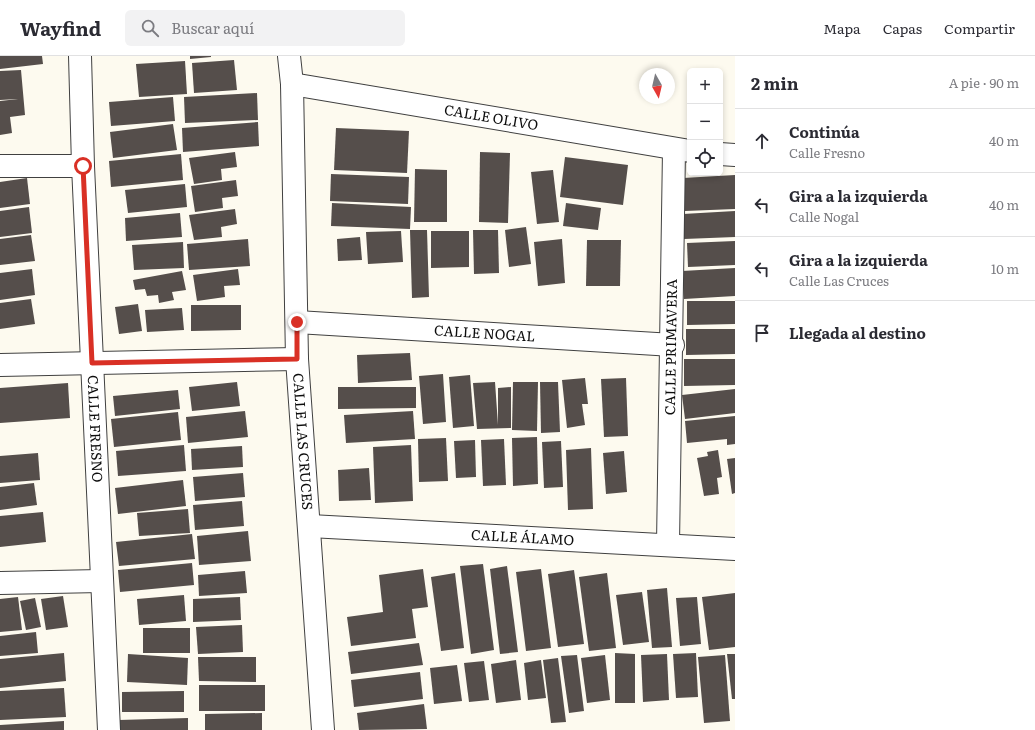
<!DOCTYPE html>
<html lang="es">
<meta charset="utf-8">
<style>
:root{--surface:#fff;--page:#f2f2f3;--text:#2b2b33;--muted:#7c7c81;--line:#e1e1e2}
body{margin:0;font-family:Literata,serif;background:var(--page);color:var(--text)}
.controls{position:absolute;right:12px;top:12px;display:grid;overflow:hidden;border-radius:6px;box-shadow:0 2px 6px #0003}
.controls button{width:36px;height:36px;display:grid;place-items:center;padding:0;border:0;border-bottom:1px solid var(--line);background:var(--surface);color:var(--text);font:20px sans-serif}
.compass{position:absolute;left:639px;top:12px;width:36px;height:36px;border-radius:50%;background:var(--surface);box-shadow:0 2px 6px #0003;rotate:172deg}
.stop{position:absolute;width:12px;height:12px;margin:-9px;border:3px solid #d93025;border-radius:50%;background:#fff}
.stop.end{background:#d93025;border-color:#fff;box-shadow:0 1px 4px #0008}
.list{margin:0;padding:0;list-style:none}
h2{display:flex;justify-content:space-between;align-items:center;height:52px;margin:0;padding:0 16px;font-size:17px}
h2 small{font-size:13px;font-weight:400;color:var(--muted)}
.list li{display:grid;grid-template-columns:26px 1fr auto;gap:12px;align-items:center;box-sizing:border-box;height:64px;padding:0 16px;border-top:1px solid var(--line)}
.list b{display:block;font-size:15px;white-space:nowrap}
.list p{margin:0;font-size:13px;white-space:nowrap;color:var(--muted)}
.list em{font-size:13px;font-style:normal;color:var(--muted)}
.icon{flex:none;width:22px;height:22px;fill:none;stroke:currentColor;stroke-width:2;stroke-linecap:round;stroke-linejoin:round}
.map{position:relative;flex:none;width:735px;height:674px;overflow:hidden}
header{display:flex;align-items:center;gap:24px;box-sizing:border-box;height:56px;padding:0 20px;background:var(--surface);border-bottom:1px solid var(--line)}
header strong{font-size:19px}
nav{display:flex;gap:22px;margin-inline-start:auto;font-size:14px}
.search{width:280px;height:36px;background:var(--page);display:flex;align-items:center;gap:10px;box-sizing:border-box;padding:0 14px;border-radius:6px;color:var(--muted);font-size:15px}
main{display:flex}
aside{flex:1;background:var(--surface)}
.map>svg:first-child{display:block}
.building{fill:#554e4b}
.lines{fill:none;stroke-linecap:round;stroke-linejoin:round}
.minor-casing{stroke:#404040;stroke-width:24}
.minor{stroke:#fff;stroke-width:22}
.route{stroke:#d93025;stroke-width:5}
.labels{text-anchor:middle;stroke-width:4;stroke-linejoin:round;paint-order:stroke}
.street-label{font-size:14px;fill:#0d0d0d;stroke:#fff}
</style>
<header>
<strong>Wayfind</strong>
<div class="search"><svg class="icon" aria-label="search" viewBox="0 0 24 24"><circle cx="10" cy="10" r="6"/><path d="M15 15l6 6"/></svg>Buscar aquí</div>
<nav><a>Mapa</a><a>Capas</a><a>Compartir</a></nav>
</header>
<main>
<div class="map">
<svg width="735" height="674" viewBox="0 0 735 674">
<rect width="100%" height="100%" fill="#fdfaef"/>
<g class="building">
<polygon points="0,0 42,0 43,8 0,13"/>
<polygon points="190,0 211,0 211,1 190,3"/>
<polygon points="234,4 237,34 194,37 192,7"/>
<polygon points="185,5 187,38 139,41 136,8"/>
<polygon points="21,14 25,59 10,61 12,77 0,79 0,45 18,43 0,44 0,15"/>
<polygon points="257,37 258,64 185,67 184,41"/>
<polygon points="173,41 175,65 111,70 109,46"/>
<polygon points="258,66 259,90 183,96 182,72"/>
<polygon points="173,68 177,94 113,102 110,76"/>
<polygon points="336,72 409,75 407,117 334,114"/>
<polygon points="235,96 237,111 221,113 222,124 194,128 189,102"/>
<polygon points="480,96 510,97 508,167 479,166"/>
<polygon points="181,98 183,124 111,131 109,105"/>
<polygon points="565,101 628,109 623,149 560,141"/>
<polygon points="415,113 447,114 447,166 414,166"/>
<polygon points="553,114 559,166 537,168 531,116"/>
<polygon points="331,118 409,121 408,148 330,145"/>
<polygon points="735,119 735,153 685,155 683,122"/>
<polygon points="27,122 30,148 0,152 0,126"/>
<polygon points="236,124 238,140 222,142 223,152 195,156 191,130"/>
<polygon points="185,128 187,151 128,157 125,134"/>
<polygon points="332,147 411,151 410,173 331,170"/>
<polygon points="566,147 601,152 598,174 563,170"/>
<polygon points="29,151 32,177 0,181 0,155"/>
<polygon points="235,153 237,168 221,171 222,181 194,184 189,159"/>
<polygon points="735,155 735,181 684,183 683,158"/>
<polygon points="180,157 182,181 126,185 125,162"/>
<polygon points="526,171 531,208 509,211 505,174"/>
<polygon points="410,174 427,174 429,241 412,242"/>
<polygon points="473,174 498,174 499,217 474,218"/>
<polygon points="401,175 403,206 368,208 366,176"/>
<polygon points="431,175 469,175 469,211 431,212"/>
<polygon points="31,179 35,205 0,209 0,183"/>
<polygon points="360,181 362,204 338,205 337,183"/>
<polygon points="248,183 250,210 189,214 187,188"/>
<polygon points="562,183 565,227 538,230 534,186"/>
<polygon points="587,184 621,184 620,230 586,230"/>
<polygon points="735,185 735,209 688,211 687,187"/>
<polygon points="183,186 184,212 134,214 132,189"/>
<polygon points="735,212 735,240 684,243 682,215"/>
<polygon points="32,213 35,239 0,244 0,217"/>
<polygon points="238,213 240,229 224,230 225,241 197,245 193,219"/>
<polygon points="182,215 186,234 172,236 174,244 159,247 158,239 147,240 145,233 135,234 133,224"/>
<polygon points="31,243 35,268 0,273 0,247"/>
<polygon points="687,245 735,245 735,268 687,269"/>
<polygon points="138,248 142,275 119,278 115,251"/>
<polygon points="191,249 241,249 241,274 191,275"/>
<polygon points="182,252 184,274 147,276 145,254"/>
<polygon points="686,273 735,273 735,298 686,299"/>
<polygon points="410,297 412,324 358,327 357,299"/>
<polygon points="684,303 735,303 735,329 684,330"/>
<polygon points="443,318 446,366 423,368 419,320"/>
<polygon points="470,319 474,370 453,372 449,321"/>
<polygon points="585,322 588,348 582,348 585,369 567,372 562,324"/>
<polygon points="626,322 628,380 604,381 601,323"/>
<polygon points="237,326 240,350 192,355 189,331"/>
<polygon points="495,326 498,369 498,332 511,331 511,372 477,373 473,327"/>
<polygon points="513,326 538,326 537,375 512,374"/>
<polygon points="540,326 558,326 560,376 541,377"/>
<polygon points="68,327 70,362 0,367 0,332"/>
<polygon points="338,331 416,331 416,352 338,353"/>
<polygon points="735,333 735,357 685,363 682,339"/>
<polygon points="178,334 180,353 115,360 113,340"/>
<polygon points="245,355 248,381 188,387 186,361"/>
<polygon points="413,355 415,383 346,387 344,359"/>
<polygon points="178,356 181,384 114,391 111,363"/>
<polygon points="735,360 735,388 727,389 727,383 687,387 685,365"/>
<polygon points="537,381 538,428 513,430 512,382"/>
<polygon points="446,382 448,425 419,426 418,383"/>
<polygon points="504,383 506,429 483,430 481,384"/>
<polygon points="475,384 476,421 456,422 454,385"/>
<polygon points="561,385 563,431 544,432 542,386"/>
<polygon points="184,389 186,415 118,420 116,395"/>
<polygon points="411,389 413,445 375,447 373,391"/>
<polygon points="242,390 243,411 192,414 191,393"/>
<polygon points="591,392 593,453 568,454 566,394"/>
<polygon points="718,394 722,421 717,422 719,438 704,440 697,402 708,400 707,396"/>
<polygon points="624,395 627,436 606,438 603,397"/>
<polygon points="38,397 40,424 0,427 0,400"/>
<polygon points="735,402 735,437 732,438 727,403"/>
<polygon points="369,412 371,444 339,445 338,414"/>
<polygon points="243,417 245,441 195,445 193,421"/>
<polygon points="183,424 186,450 118,458 115,432"/>
<polygon points="34,427 37,449 0,454 0,431"/>
<polygon points="242,445 244,470 195,474 193,449"/>
<polygon points="188,453 190,477 139,480 137,457"/>
<polygon points="43,456 46,486 0,491 0,460"/>
<polygon points="248,475 251,505 199,509 197,480"/>
<polygon points="192,478 195,503 119,510 116,486"/>
<polygon points="192,507 194,529 120,536 118,514"/>
<polygon points="483,508 494,594 471,598 460,510"/>
<polygon points="507,510 518,596 500,598 490,513"/>
<polygon points="423,513 428,551 412,553 416,582 351,590 347,561 383,556 379,519"/>
<polygon points="541,513 551,592 526,595 516,516"/>
<polygon points="574,514 584,588 558,591 548,518"/>
<polygon points="245,515 247,537 199,540 198,519"/>
<polygon points="455,517 464,592 441,595 431,521"/>
<polygon points="607,517 616,592 589,595 579,521"/>
<polygon points="667,532 672,591 652,592 647,534"/>
<polygon points="642,536 649,586 623,589 616,539"/>
<polygon points="735,537 735,591 709,594 702,541"/>
<polygon points="184,539 186,565 139,569 137,543"/>
<polygon points="63,540 68,571 46,574 41,543"/>
<polygon points="18,541 22,574 0,576 0,543"/>
<polygon points="240,541 241,564 193,566 193,543"/>
<polygon points="697,541 701,588 680,590 676,542"/>
<polygon points="35,542 41,571 26,574 20,545"/>
<polygon points="242,569 243,596 198,598 196,571"/>
<rect x="143" y="572" width="47" height="25"/>
<polygon points="36,576 38,597 0,600 0,580"/>
<polygon points="419,587 423,609 351,618 348,596"/>
<polygon points="64,597 66,625 0,632 0,603"/>
<polygon points="615,597 635,598 635,647 615,647"/>
<polygon points="696,597 698,641 676,642 673,598"/>
<polygon points="128,598 188,602 187,629 127,626"/>
<polygon points="667,598 669,644 643,646 641,599"/>
<polygon points="727,598 735,598 735,643 732,643"/>
<polygon points="577,599 584,655 569,657 561,600"/>
<polygon points="605,599 610,644 587,647 581,602"/>
<polygon points="725,599 730,665 704,667 698,601"/>
<polygon points="198,601 256,601 256,626 199,625"/>
<polygon points="558,602 566,666 551,667 543,604"/>
<polygon points="516,604 521,644 496,647 491,608"/>
<polygon points="541,604 546,642 528,644 524,607"/>
<polygon points="484,605 489,644 469,646 464,607"/>
<polygon points="457,609 462,645 434,648 430,612"/>
<polygon points="420,616 423,643 354,651 351,624"/>
<rect x="199" y="629" width="66" height="26"/>
<polygon points="64,632 66,661 0,664 0,635"/>
<polygon points="184,635 184,656 122,656 122,636"/>
<polygon points="424,648 427,673 359,674 357,657"/>
<polygon points="262,657 262,674 205,674 205,658"/>
<polygon points="188,662 188,674 119,674 119,664"/>
<polygon points="64,665 64,674 0,674 0,669"/>
</g>
<g class="lines">
<defs>
<g id="minor">
<path id="s1" d="M80,0L83,110L109,674"/>
<path id="s2" d="M289,0L292,28L297,303L323,674"/>
<path id="s3" d="M292,28L690,95"/>
<polyline points="720,98 735,99"/>
<polyline points="0,110 83,110"/>
<path id="s4" d="M297,266L673,289"/>
<polyline points="0,309 297,303"/>
<path id="s5" d="M310,470L735,493"/>
<path id="s6" d="M668,488L674,94"/>
<polyline points="0,527 101,525"/>
</g>
</defs>
<use href="#minor" class="minor-casing"/>
<use href="#minor" class="minor"/>
</g>
<g class="lines">
<polyline class="route" points="83,110 92,307 297,303 297,266"/>
</g>
<g class="labels">
<g class="street-label">
<text dy="5" stroke="none"><textPath href="#s3" startOffset="202">CALLE OLIVO</textPath></text>
<text dy="5" stroke="none"><textPath href="#s4" startOffset="188">CALLE NOGAL</textPath></text>
<text dy="5" stroke="none"><textPath href="#s6" startOffset="197">CALLE PRIMAVERA</textPath></text>
<text dy="5" stroke="none"><textPath href="#s1" startOffset="373">CALLE FRESNO</textPath></text>
<text dy="5" stroke="none"><textPath href="#s2" startOffset="386">CALLE LAS CRUCES</textPath></text>
<text dy="5" stroke="none"><textPath href="#s5" startOffset="213">CALLE ÁLAMO</textPath></text>
</g>
</g>
</svg>
<div class="controls">
<button>+</button>
<button>−</button>
<button><svg class="icon" aria-label="locate" viewBox="0 0 24 24"><circle cx="12" cy="12" r="6"/><path d="M12 2v4M12 18v4M2 12h4M18 12h4"/></svg></button>
</div>
<svg class="compass" viewBox="-18 -18 36 36"><path d="M0-13l5 13h-10z" fill="#e53935"/><path d="M0 13l5-13h-10z" fill="#7c7c81"/></svg>
<div class="stop" style="left:83px;top:110px"></div>
<div class="stop end" style="left:297px;top:266px"></div>
</div>
<aside>
<h2>2 min<small>A pie · 90 m</small></h2>
<ul class="list">
<li><svg class="icon" aria-label="ahead" viewBox="0 0 24 24"><path d="M12 20V5M6 11l6-6 6 6"/></svg><div><b>Continúa</b><p>Calle Fresno</p></div><em>40 m</em></li>
<li><svg class="icon" aria-label="left" viewBox="0 0 24 24"><path d="M17 20v-9H6M10 6l-5 5 5 5"/></svg><div><b>Gira a la izquierda</b><p>Calle Nogal</p></div><em>40 m</em></li>
<li><svg class="icon" aria-label="left" viewBox="0 0 24 24"><path d="M17 20v-9H6M10 6l-5 5 5 5"/></svg><div><b>Gira a la izquierda</b><p>Calle Las Cruces</p></div><em>10 m</em></li>
<li><svg class="icon" aria-label="arrive" viewBox="0 0 24 24"><path d="M6 21V4h12l-3 4 3 4H6"/></svg><div><b>Llegada al destino</b></div></li>
</ul>
</aside>
</main>
